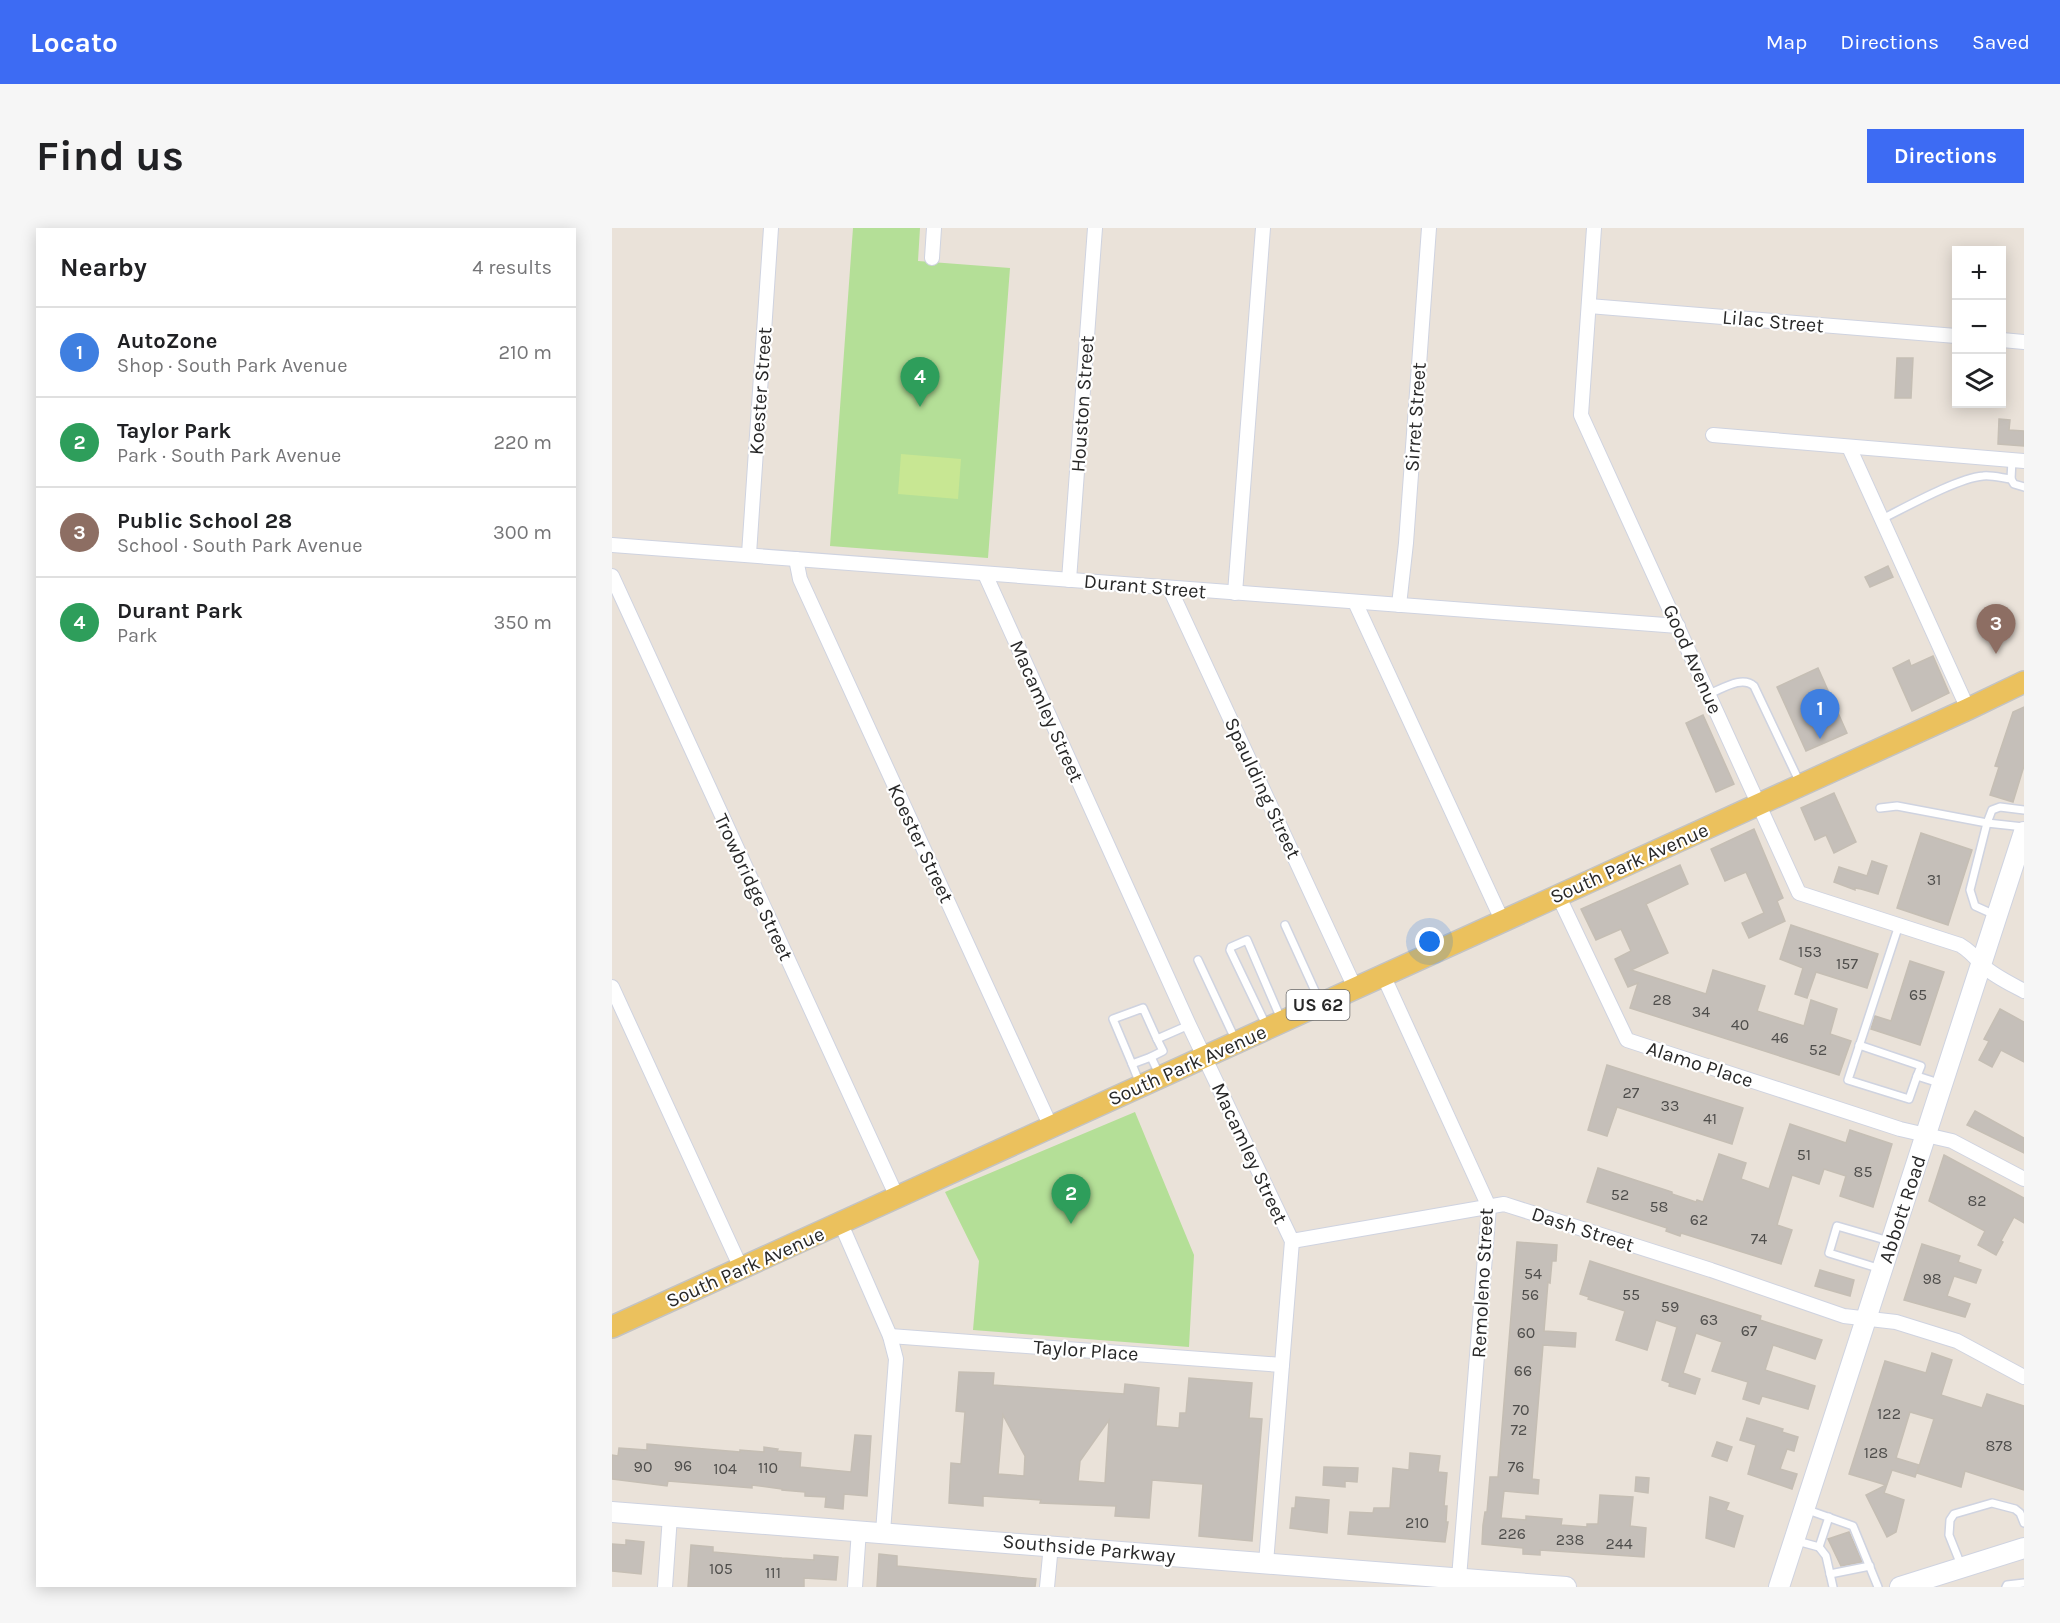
<!DOCTYPE html>
<meta charset="utf-8">
<style>
:root{--surface:#fff;--page:#f6f6f6;--text:#202124;--muted:#757577;--line:#e0e0e0;--accent:#3d6bf3}
body{margin:0;font-family:Karla,sans-serif;background:var(--page);color:var(--text)}
.controls{position:absolute;right:18px;top:18px;display:grid;overflow:hidden;border-radius:0px;box-shadow:0 3px 15px #0003}
.controls button{width:54px;height:54px;display:grid;place-items:center;padding:0;border:0;border-bottom:2px solid var(--line);background:var(--surface);color:var(--text);font:30px sans-serif}
.you{position:absolute;left:818px;top:714px;width:21px;height:21px;margin:-15px;border:4px solid #fff;border-radius:50%;background:#1a73e8;box-shadow:0 0 0 9px #1a73e833}
.badge{display:grid;place-items:center;width:39px;height:39px;border-radius:50%;background:var(--accent);color:#fff;font-size:20px;font-weight:700}
.pin{position:absolute;translate:-50% -50px;filter:drop-shadow(0 2px 3px #0008)}
.pin::after{content:'';position:absolute;top:32px;width:21px;height:18px;background:inherit;clip-path:polygon(0 0,100% 0,50% 100%)}
.list{margin:0;padding:0;list-style:none}
h2{display:flex;justify-content:space-between;align-items:center;height:78px;margin:0;padding:0 24px;font-size:26px}
h2 small{font-size:20px;font-weight:400;color:var(--muted)}
.list li{display:grid;grid-template-columns:39px 1fr auto;gap:18px;align-items:center;box-sizing:border-box;height:90px;padding:0 24px;border-top:2px solid var(--line)}
.list b{display:block;font-size:22px;white-space:nowrap}
.list p{margin:0;font-size:20px;white-space:nowrap;color:var(--muted)}
.list em{font-size:20px;font-style:normal;color:var(--muted)}
.icon{flex:none;width:33px;height:33px;fill:none;stroke:currentColor;stroke-width:2;stroke-linecap:round;stroke-linejoin:round}
.map{position:relative;flex:none;width:1412px;height:1359px;overflow:hidden;border-radius:0px}
header{display:flex;align-items:center;gap:36px;box-sizing:border-box;height:84px;padding:0 30px;background:var(--accent);color:#fff}
header strong{font-size:28px}
nav{display:flex;gap:33px;margin-inline-start:auto;font-size:21px}
.intro{display:flex;align-items:center;justify-content:space-between;box-sizing:border-box;height:144px;padding:0 36px}
h1{margin:0;font-size:42px}
.button{padding:15px 27px;border-radius:0px;background:var(--accent);color:#fff;font-size:21px;font-weight:700}
main{display:flex;gap:36px;padding:0 36px}
aside{flex:1;background:var(--surface);border-radius:0px;box-shadow:0 3px 15px #0003}
.map>svg:first-child{display:block}
.green{fill:#b4df97}
.pitch{fill:#c8e793}
.building{fill:#c5bfb9;stroke:#c5beb4;stroke-width:1.5;fill-rule:evenodd}
.lines{fill:none;stroke-linecap:round;stroke-linejoin:round}
.lane-casing{stroke:#cfd3e0;stroke-width:10}
.street-casing{stroke:#cfd3e0;stroke-width:16}
.secondary-casing{stroke:#cfd3e0;stroke-width:22}
.primary-casing{stroke:#c3c3c3;stroke-width:24}
.lane{stroke:#fff;stroke-width:7}
.street{stroke:#fff;stroke-width:14}
.secondary{stroke:#fff;stroke-width:20}
.primary{stroke:#ebc15d;stroke-width:21}
.labels{text-anchor:middle;stroke-width:4.5;stroke-linejoin:round;paint-order:stroke}
.number-label{font-size:16px;fill:#4f4e4c}
.shield{fill:#fff;stroke:#686868;stroke-width:1.5}
.shield-label{font-size:18px;font-weight:bold;fill:#282828}
.street-label{font-size:20px;fill:#282828;stroke:#fff}
</style>
<header>
<strong>Locato</strong>
<nav><a>Map</a><a>Directions</a><a>Saved</a></nav>
</header>
<div class="intro"><h1>Find us</h1><a class="button">Directions</a></div>
<main>
<aside>
<h2>Nearby<small>4 results</small></h2>
<ul class="list">
<li><span class="badge" style="background:#3f7fe0">1</span><div><b>AutoZone</b><p>Shop · South Park Avenue</p></div><em>210 m</em></li>
<li><span class="badge" style="background:#2e9e5b">2</span><div><b>Taylor Park</b><p>Park · South Park Avenue</p></div><em>220 m</em></li>
<li><span class="badge" style="background:#8d6e63">3</span><div><b>Public School 28</b><p>School · South Park Avenue</p></div><em>300 m</em></li>
<li><span class="badge" style="background:#2e9e5b">4</span><div><b>Durant Park</b><p>Park</p></div><em>350 m</em></li>
</ul>
</aside>
<div class="map">
<svg width="1412" height="1359" viewBox="0 0 1412 1359">
<rect width="100%" height="100%" fill="#eae2d9"/>
<g class="green">
<polygon points="241,0 308,0 306,33 398,40 376,330 218,318"/>
<polygon points="523,884 582,1027 577,1119 361,1102 367,1033 333,964"/>
</g>
<polygon class="pitch" points="289,226 349,231 346,271 286,266"/>
<g class="building">
<polygon points="1285,130 1301,130 1299,170 1283,170"/>
<polygon points="1387,191 1398,192 1397,202 1412,203 1412,218 1386,216"/>
<polygon points="1276,338 1281,349 1258,359 1253,349"/>
<polygon points="1321,428 1337,465 1300,483 1281,440 1297,432 1299,438"/>
<polygon points="1206,440 1235,505 1194,523 1165,459"/>
<polygon points="1412,479 1412,538 1401,574 1378,567 1387,539 1383,538 1401,484"/>
<polygon points="1091,487 1122,556 1104,564 1074,495"/>
<polygon points="1222,565 1244,614 1222,625 1214,607 1203,612 1189,580"/>
<polygon points="1142,601 1171,670 1165,673 1173,693 1137,710 1130,695 1152,685 1134,644 1113,653 1099,621"/>
<polygon points="1309,605 1360,622 1336,697 1285,680"/>
<polygon points="1260,633 1275,638 1266,666 1249,661 1243,660 1243,662 1222,654 1227,639 1255,648"/>
<polygon points="1068,637 1076,656 1034,676 1056,725 1019,742 1094,766 1101,742 1153,758 1145,783 1192,798 1199,772 1225,781 1218,806 1239,813 1227,847 1018,780 1026,755 1016,759 1003,731 1019,723 1009,701 984,712 969,681"/>
<polygon points="1179,697 1266,726 1255,760 1204,744 1195,770 1183,766 1191,740 1168,731"/>
<polygon points="1298,733 1332,744 1308,817 1259,801 1263,788 1279,793"/>
<polygon points="1388,781 1412,794 1412,834 1389,822 1380,839 1367,832 1377,813 1372,811"/>
<polygon points="995,837 1131,880 1120,916 1005,879 995,908 976,902"/>
<polygon points="1363,883 1412,910 1412,925 1355,897"/>
<polygon points="1178,896 1234,915 1238,902 1280,916 1261,979 1228,968 1234,948 1212,941 1207,956 1180,947 1165,997 1180,1002 1169,1036 1069,1005 1068,1008 1054,1003 1055,1000 975,974 986,940 1060,964 1060,966 1084,974 1085,972 1091,974 1107,926 1134,935 1129,951 1157,961"/>
<polygon points="1332,927 1412,970 1412,995 1402,989 1389,1013 1391,1014 1384,1027 1366,1017 1373,1003 1317,973"/>
<polygon points="905,1014 945,1017 944,1033 940,1033 938,1055 936,1054 932,1103 964,1105 963,1119 931,1117 920,1251 927,1252 926,1266 892,1263 889,1290 914,1292 914,1288 950,1291 949,1297 975,1299 975,1296 986,1296 988,1267 1021,1269 1018,1298 1034,1300 1032,1329 928,1322 928,1327 911,1326 911,1320 870,1316 871,1297 873,1284 875,1284 878,1249 886,1249"/>
<polygon points="1310,1016 1348,1028 1346,1034 1369,1042 1364,1055 1342,1048 1335,1068 1358,1076 1353,1089 1292,1072"/>
<polygon points="978,1033 1149,1088 1148,1092 1210,1112 1203,1131 1161,1117 1153,1142 1203,1158 1196,1181 1150,1168 1147,1176 1131,1171 1136,1154 1100,1143 1110,1114 1084,1105 1071,1145 1088,1151 1083,1166 1057,1158 1058,1155 1050,1152 1065,1099 1044,1092 1035,1122 1004,1112 1013,1083 976,1071 977,1069 968,1066"/>
<polygon points="1208,1042 1242,1052 1238,1068 1203,1058"/>
<polygon points="1320,1125 1340,1132 1329,1167 1370,1180 1375,1166 1412,1178 1412,1262 1353,1243 1349,1259 1305,1245 1322,1191 1298,1184 1284,1230 1307,1237 1303,1249 1280,1242 1272,1265 1292,1272 1284,1304 1275,1309 1254,1267 1274,1257 1237,1246 1273,1133 1314,1145"/>
<path d="M347,1144L382,1145L381,1157L512,1166L513,1156L547,1160L544,1198L567,1200L568,1185H574L577,1150L640,1155L637,1190L650,1191L640,1313L587,1308L591,1256L540,1252L537,1290L503,1288L504,1278L428,1275L429,1272L371,1268V1278L337,1275L339,1235L349,1236L353,1184L344,1183ZM391,1187L413,1228L412,1248L386,1246ZM497,1192L493,1255L466,1253L468,1233Z"/>
<polygon points="1135,1190 1171,1201 1170,1204 1186,1209 1182,1223 1175,1221 1168,1241 1185,1246 1180,1261 1136,1246 1144,1217 1128,1212"/>
<polygon points="243,1207 259,1208 255,1268 232,1266 231,1281 213,1279 214,1269 193,1268 193,1264 170,1262 170,1261 140,1257 140,1260 56,1253 55,1258 0,1251 0,1227 6,1228 7,1220 35,1222 35,1216 128,1224 128,1222 152,1224 152,1219 166,1221 165,1223 189,1225 188,1239 239,1244"/>
<polygon points="1105,1214 1120,1219 1115,1233 1100,1228"/>
<polygon points="798,1225 828,1228 826,1244 835,1245 832,1278 835,1278 834,1294 836,1294 833,1314 736,1306 738,1284 761,1285 762,1280 778,1280 781,1240 797,1242"/>
<polygon points="712,1239 746,1240 745,1254 733,1253 733,1259 711,1257"/>
<polygon points="1024,1249 1037,1250 1036,1265 1023,1263"/>
<polygon points="684,1269 717,1272 715,1305 678,1300 680,1280 683,1280"/>
<polygon points="1098,1269 1117,1275 1114,1282 1131,1288 1122,1319 1094,1310"/>
<polygon points="1237,1304 1250,1334 1229,1338 1216,1311"/>
<polygon points="14,1312 32,1314 29,1346 0,1343 0,1316 14,1317"/>
<polygon points="79,1317 101,1319 101,1324 170,1330 202,1332 202,1327 226,1329 224,1352 192,1350 192,1359 76,1359"/>
<polygon points="267,1326 285,1328 285,1338 424,1351 423,1359 265,1359"/>
</g>
<g class="lines">
<defs>
<g id="lane">
<polyline points="1400,232 1399,251 1402,256 1412,259"/>
<path d="M1270,291C1294,279 1346,250 1371,248C1380,247 1390,250 1399,251"/>
<path d="M1097,466C1110,461 1130,447 1142,458L1188,555"/>
<polyline points="1268,580 1285,578 1375,595 1358,662 1363,678 1383,687"/>
<polyline points="1412,582 1388,579 1380,582 1375,595 1412,599"/>
<polyline points="673,697 708,774"/>
<polyline points="1287,697 1236,852 1297,871 1305,848 1327,855"/>
<polyline points="586,732 623,811"/>
<polyline points="655,799 618,722 619,719 635,712 669,791"/>
<polyline points="1247,817 1309,838 1305,848"/>
<polyline points="539,829 551,823 545,811"/>
<polyline points="520,836 528,856"/>
<polyline points="548,848 539,829 520,836 501,791 531,780 545,811 577,797"/>
<polyline points="1269,1041 1217,1025 1225,998 1277,1013"/>
<polyline points="1193,1281 1241,1298 1266,1359"/>
<polyline points="1185,1313 1207,1319 1217,1289"/>
<polyline points="1207,1319 1214,1328 1221,1359"/>
<polyline points="1349,1337 1337,1307 1338,1292 1342,1286 1380,1275 1403,1281 1408,1285 1412,1295"/>
<polyline points="1218,1346 1258,1338"/>
<polyline points="1394,1359 1395,1357 1412,1355"/>
</g>
<g id="street">
<path d="M982,0L969,187L1187,665L1348,717C1358,723 1362,728 1370,737C1382,748 1397,755 1412,763"/>
<polyline points="320,30 322,0"/>
<polyline points="977,78 1344,108"/>
<polyline points="1390,112 1412,114"/>
<polyline points="1101,207 1412,233"/>
<polyline points="1237,219 1356,481"/>
<polyline points="0,317 1066,398"/>
<polyline points="137,326 159,0"/>
<polyline points="184,331 188,351 439,899"/>
<polyline points="373,346 577,797 680,1013 654,1335"/>
<polyline points="0,348 285,969"/>
<polyline points="457,352 483,0"/>
<polyline points="558,361 743,760"/>
<polyline points="623,365 651,0"/>
<polyline points="743,374 890,692"/>
<polyline points="787,377 794,315 817,0"/>
<polyline points="946,667 1015,812 1288,901 1340,913 1412,951"/>
<polyline points="771,747 877,979 847,1350"/>
<polyline points="0,759 129,1040"/>
<polyline points="229,996 278,1108 284,1131 271,1304"/>
<polyline points="680,1013 892,976 1099,1042 1232,1088 1284,1094 1345,1113 1412,1149"/>
<polyline points="278,1108 670,1137"/>
<polyline points="53,1359 58,1288"/>
<polyline points="243,1359 247,1302"/>
<polyline points="435,1359 439,1317"/>
</g>
<g id="secondary">
<polyline points="0,1284 954,1359"/>
<polyline points="1167,1359 1412,604"/>
<polyline points="1288,1359 1412,1320"/>
</g>
<polyline id="primary" points="0,1099 1356,481 1412,454"/>
</defs>
<use href="#lane" class="lane-casing"/>
<use href="#street" class="street-casing"/>
<use href="#secondary" class="secondary-casing"/>
<use href="#primary" class="primary-casing"/>
<use href="#lane" class="lane"/>
<use href="#street" class="street"/>
<use href="#secondary" class="secondary"/>
<use href="#primary" class="primary"/>
</g>
<g class="labels">
<g class="number-label">
<text x="1322" y="657">31</text>
<text x="1198" y="729">153</text>
<text x="1235" y="741">157</text>
<text x="1306" y="772">65</text>
<text x="1050" y="777">28</text>
<text x="1089" y="789">34</text>
<text x="1128" y="802">40</text>
<text x="1168" y="815">46</text>
<text x="1206" y="827">52</text>
<text x="1019" y="870">27</text>
<text x="1058" y="883">33</text>
<text x="1098" y="896">41</text>
<text x="1192" y="932">51</text>
<text x="1251" y="949">85</text>
<text x="1008" y="972">52</text>
<text x="1365" y="978">82</text>
<text x="1047" y="984">58</text>
<text x="1087" y="997">62</text>
<text x="1147" y="1016">74</text>
<text x="921" y="1051">54</text>
<text x="1320" y="1056">98</text>
<text x="918" y="1072">56</text>
<text x="1019" y="1072">55</text>
<text x="1058" y="1084">59</text>
<text x="1097" y="1097">63</text>
<text x="1137" y="1108">67</text>
<text x="914" y="1110">60</text>
<text x="911" y="1148">66</text>
<text x="909" y="1187">70</text>
<text x="1277" y="1191">122</text>
<text x="907" y="1207">72</text>
<text x="1387" y="1223">878</text>
<text x="1264" y="1230">128</text>
<text x="71" y="1243">96</text>
<text x="31" y="1244">90</text>
<text x="904" y="1244">76</text>
<text x="156" y="1245">110</text>
<text x="113" y="1246">104</text>
<text x="805" y="1300">210</text>
<text x="900" y="1311">226</text>
<text x="958" y="1317">238</text>
<text x="1007" y="1321">244</text>
<text x="109" y="1346">105</text>
<text x="161" y="1350">111</text>
</g>
<rect class="shield" x="674.5" y="762" width="63" height="30" rx="4.5"/>
<g class="shield-label">
<text x="706" y="783">US 62</text>
</g>
<g class="street-label">
<text transform="translate(1161 93) rotate(5)" y="7">Lilac Street</text>
<text transform="translate(148 163) rotate(-86)" y="7">Koester Street</text>
<text transform="translate(470 176) rotate(-86)" y="7">Houston Street</text>
<text transform="translate(803 189) rotate(-86)" y="7">Sirret Street</text>
<text transform="translate(533 358) rotate(5)" y="7">Durant Street</text>
<text transform="translate(1081 431) rotate(66)" y="7">Good Avenue</text>
<text transform="translate(435 483) rotate(66)" y="7">Macamley Street</text>
<text transform="translate(651 560) rotate(65)" y="7">Spaulding Street</text>
<text transform="translate(309 615) rotate(65)" y="7">Koester Street</text>
<text transform="translate(1017 635) rotate(-24)" y="7">South Park Avenue</text>
<text transform="translate(142 659) rotate(65)" y="7">Trowbridge Street</text>
<text transform="translate(1088 836) rotate(18)" y="7">Alamo Place</text>
<text transform="translate(575 837) rotate(-24)" y="7">South Park Avenue</text>
<text transform="translate(638 925) rotate(65)" y="7">Macamley Street</text>
<text transform="translate(1290 981) rotate(-72)" y="7">Abbott Road</text>
<text transform="translate(971 1001) rotate(18)" y="7">Dash Street</text>
<text transform="translate(133 1039) rotate(-24)" y="7">South Park Avenue</text>
<text transform="translate(870 1055) rotate(-87)" y="7">Remoleno Street</text>
<text transform="translate(474 1122) rotate(4)" y="7">Taylor Place</text>
<text transform="translate(477 1320) rotate(5)" y="7">Southside Parkway</text>
</g>
</g>
</svg>
<div class="controls">
<button>+</button>
<button>−</button>
<button><svg class="icon" aria-label="layers" viewBox="0 0 24 24"><path d="M12 4l9 5-9 5-9-5zM3 14l9 5 9-5"/></svg></button>
</div>
<div class="you"></div>
<div class="pin badge" style="left:1208px;top:511px;background:#3f7fe0">1</div>
<div class="pin badge" style="left:459px;top:996px;background:#2e9e5b">2</div>
<div class="pin badge" style="left:1384px;top:426px;background:#8d6e63">3</div>
<div class="pin badge" style="left:308px;top:179px;background:#2e9e5b">4</div>
</div>
</main>
